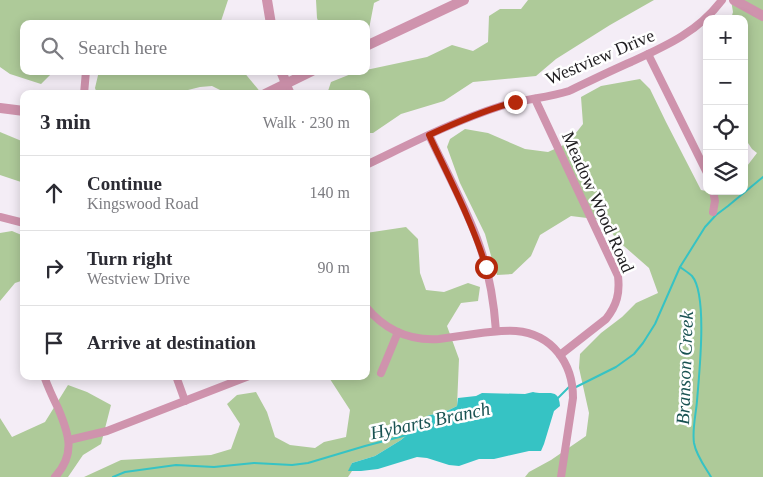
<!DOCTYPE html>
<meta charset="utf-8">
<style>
:root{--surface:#fff;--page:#f2f2f3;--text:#2b2b33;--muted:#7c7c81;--line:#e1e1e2}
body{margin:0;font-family:Georgia,serif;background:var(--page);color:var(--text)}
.controls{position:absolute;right:15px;top:15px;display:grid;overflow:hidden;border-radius:10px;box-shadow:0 2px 12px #0003}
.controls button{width:45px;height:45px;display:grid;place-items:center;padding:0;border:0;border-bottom:1px solid var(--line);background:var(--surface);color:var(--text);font:25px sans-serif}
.stop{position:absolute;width:15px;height:15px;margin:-11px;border:4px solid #b5290c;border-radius:50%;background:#fff}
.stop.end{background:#b5290c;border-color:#fff;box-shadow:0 1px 5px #0008}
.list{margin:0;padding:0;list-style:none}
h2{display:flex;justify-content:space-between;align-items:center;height:65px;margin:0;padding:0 20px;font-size:21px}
h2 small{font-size:16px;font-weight:400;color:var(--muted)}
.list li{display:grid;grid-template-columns:32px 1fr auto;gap:15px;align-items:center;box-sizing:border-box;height:75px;padding:0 20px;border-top:1px solid var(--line)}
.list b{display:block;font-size:19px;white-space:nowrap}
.list p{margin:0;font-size:16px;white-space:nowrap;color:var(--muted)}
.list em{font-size:16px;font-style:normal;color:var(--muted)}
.icon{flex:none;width:28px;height:28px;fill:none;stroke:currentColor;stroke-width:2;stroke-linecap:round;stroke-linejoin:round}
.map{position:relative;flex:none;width:763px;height:477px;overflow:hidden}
.search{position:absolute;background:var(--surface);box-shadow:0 2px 12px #0003;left:20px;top:20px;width:350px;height:55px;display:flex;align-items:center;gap:12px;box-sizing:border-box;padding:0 18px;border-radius:10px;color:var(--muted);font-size:19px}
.panel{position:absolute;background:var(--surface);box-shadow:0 2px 12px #0003;left:20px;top:90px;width:350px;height:290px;border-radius:10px}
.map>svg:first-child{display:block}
.green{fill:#aeca99}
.water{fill:#36c3c4}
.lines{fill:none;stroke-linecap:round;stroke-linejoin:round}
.stream{stroke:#36c3c4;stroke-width:2}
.minor{stroke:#cf93ad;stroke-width:8}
.tertiary{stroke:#cf93ad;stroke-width:10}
.route{stroke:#b5290c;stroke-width:6}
.labels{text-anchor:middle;stroke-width:5;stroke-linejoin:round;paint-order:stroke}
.street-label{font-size:18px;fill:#1f1d20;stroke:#fff}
.water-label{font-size:19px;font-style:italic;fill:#195252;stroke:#fff}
</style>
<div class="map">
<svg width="763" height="477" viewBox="0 0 763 477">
<rect width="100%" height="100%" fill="#f4edf6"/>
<g class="green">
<polygon points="0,0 228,0 221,21 222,24 24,24 24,71 54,71 41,84 10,74 0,67"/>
<polygon points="316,0 380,0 374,3 369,29 366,37 366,24 319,24 317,18"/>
<polygon points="528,0 654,0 610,25 556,59 536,76 473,82 444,101 401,114 373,133 366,133 366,94 327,94 331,82 356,72 366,71 366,70 427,57 452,45 473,51 488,42 489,16 500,9 521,9"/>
<polygon points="731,0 763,0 763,477 525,477 529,472 551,460 586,436 589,413 579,368 580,354 601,333 622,317 636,303 658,293 649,268 617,240 603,220 571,216 540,235 531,256 512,274 497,275 493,263 485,234 460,183 447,147 450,139 465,129 488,133 525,149 548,152 568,143 583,124 581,97 601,86 640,79 650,89 666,122 701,190 715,193 719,191 744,191 744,170 757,153 752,149 744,137 744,19 731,19 733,12"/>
<polygon points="99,71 243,71 262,94 228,94 212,86 200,87 172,94 97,94 95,88"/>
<polygon points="0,132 24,142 24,183 0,175"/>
<polygon points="406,227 418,239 420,273 426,290 444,292 468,283 480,287 478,301 461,303 447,326 459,359 457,406 449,410 427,416 422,422 401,440 375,456 352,463 349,471 352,471 348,477 84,477 121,460 211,455 231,449 240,424 227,404 237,395 256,392 267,412 275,437 290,445 315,448 324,442 346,437 350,410 328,376 366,376 366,233"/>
<polygon points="12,231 24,236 24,280 15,283 0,301 0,233"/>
<polygon points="68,385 87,392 111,405 101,444 83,455 68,477 0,477 0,418 12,437 45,422"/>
</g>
<path class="water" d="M533,392C546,396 559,386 560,406L554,411L544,444L541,451H529L494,459H479L459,466L449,465L427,458L417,457L378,469L361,471H348L352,463L375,456L401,440L422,422L427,416L449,410L457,406L458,398L476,396L482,393L525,394Z"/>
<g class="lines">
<g class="stream">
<path d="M680,267C684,270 689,273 692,276C708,295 699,375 697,401C696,414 692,429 694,443C696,455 705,467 711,477"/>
<polyline points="574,388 616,367 634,354 643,343 655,324 680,267 705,227 716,215 728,206 763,177"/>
<polyline points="557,399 569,387 570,387"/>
<polyline points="113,477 125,472 176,465 214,467 254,463 292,465 308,463 365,446 407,435"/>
</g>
<g class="minor">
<polyline points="648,54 707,173"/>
<polyline points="286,83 291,94"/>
<polyline points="84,94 86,71"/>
<path d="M535,99L618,276C620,293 617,305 606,319L560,355"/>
<path d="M429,135C446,171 466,207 479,244C489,272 494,302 496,331"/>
<path d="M366,165C410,144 454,121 501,106C523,99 547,98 569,91C590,81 610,71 631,62C666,46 698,32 722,0"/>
<polyline points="713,191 715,201 713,212"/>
<polyline points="0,217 24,223"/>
<path d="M366,307C385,330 410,341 439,339C453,337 467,335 481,333C493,332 504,330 516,331C552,334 573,363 573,398L561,477"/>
<polyline points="381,373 398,332"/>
<path d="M44,376C48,387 53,398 58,408C69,434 76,454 55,477"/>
<polyline points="176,376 185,401"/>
<polyline points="69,440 107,431 249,376"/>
</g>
<g class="tertiary">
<polyline points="267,0 271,24"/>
<polyline points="734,0 763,16"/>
<polyline points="366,46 464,0"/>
<polyline points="281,71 286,83"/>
<polyline points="265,94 312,71"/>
<polyline points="0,108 24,111"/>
</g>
</g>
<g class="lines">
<path class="route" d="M486,267C472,221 449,178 429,135C457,122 485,110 515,102"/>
</g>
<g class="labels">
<g class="street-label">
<text transform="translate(600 57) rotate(-23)" y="6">Westview Drive</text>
<text transform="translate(598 202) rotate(66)" y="6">Meadow Wood Road</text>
</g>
<g class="water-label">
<text transform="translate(684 368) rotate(-88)" y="7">Branson Creek</text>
<text transform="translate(430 420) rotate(-12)" y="7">Hybarts Branch</text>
</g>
</g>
</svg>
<div class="controls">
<button>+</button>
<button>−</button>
<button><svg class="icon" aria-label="locate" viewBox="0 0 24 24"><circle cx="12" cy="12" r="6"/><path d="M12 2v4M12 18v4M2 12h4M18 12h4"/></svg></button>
<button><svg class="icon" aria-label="layers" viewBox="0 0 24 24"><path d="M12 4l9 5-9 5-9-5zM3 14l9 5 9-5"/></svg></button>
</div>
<div class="stop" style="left:486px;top:267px"></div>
<div class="stop end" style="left:515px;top:102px"></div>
<div class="search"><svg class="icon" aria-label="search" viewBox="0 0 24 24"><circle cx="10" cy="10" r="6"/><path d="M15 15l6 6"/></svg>Search here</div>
<section class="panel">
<h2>3 min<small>Walk · 230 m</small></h2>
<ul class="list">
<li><svg class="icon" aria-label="ahead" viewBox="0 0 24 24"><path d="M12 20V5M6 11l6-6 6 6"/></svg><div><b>Continue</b><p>Kingswood Road</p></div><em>140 m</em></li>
<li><svg class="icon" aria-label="right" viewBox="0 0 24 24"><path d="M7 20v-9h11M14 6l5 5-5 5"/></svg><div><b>Turn right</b><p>Westview Drive</p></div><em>90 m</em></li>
<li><svg class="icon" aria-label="arrive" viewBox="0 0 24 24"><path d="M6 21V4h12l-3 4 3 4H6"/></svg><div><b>Arrive at destination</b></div></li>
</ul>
</section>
</div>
